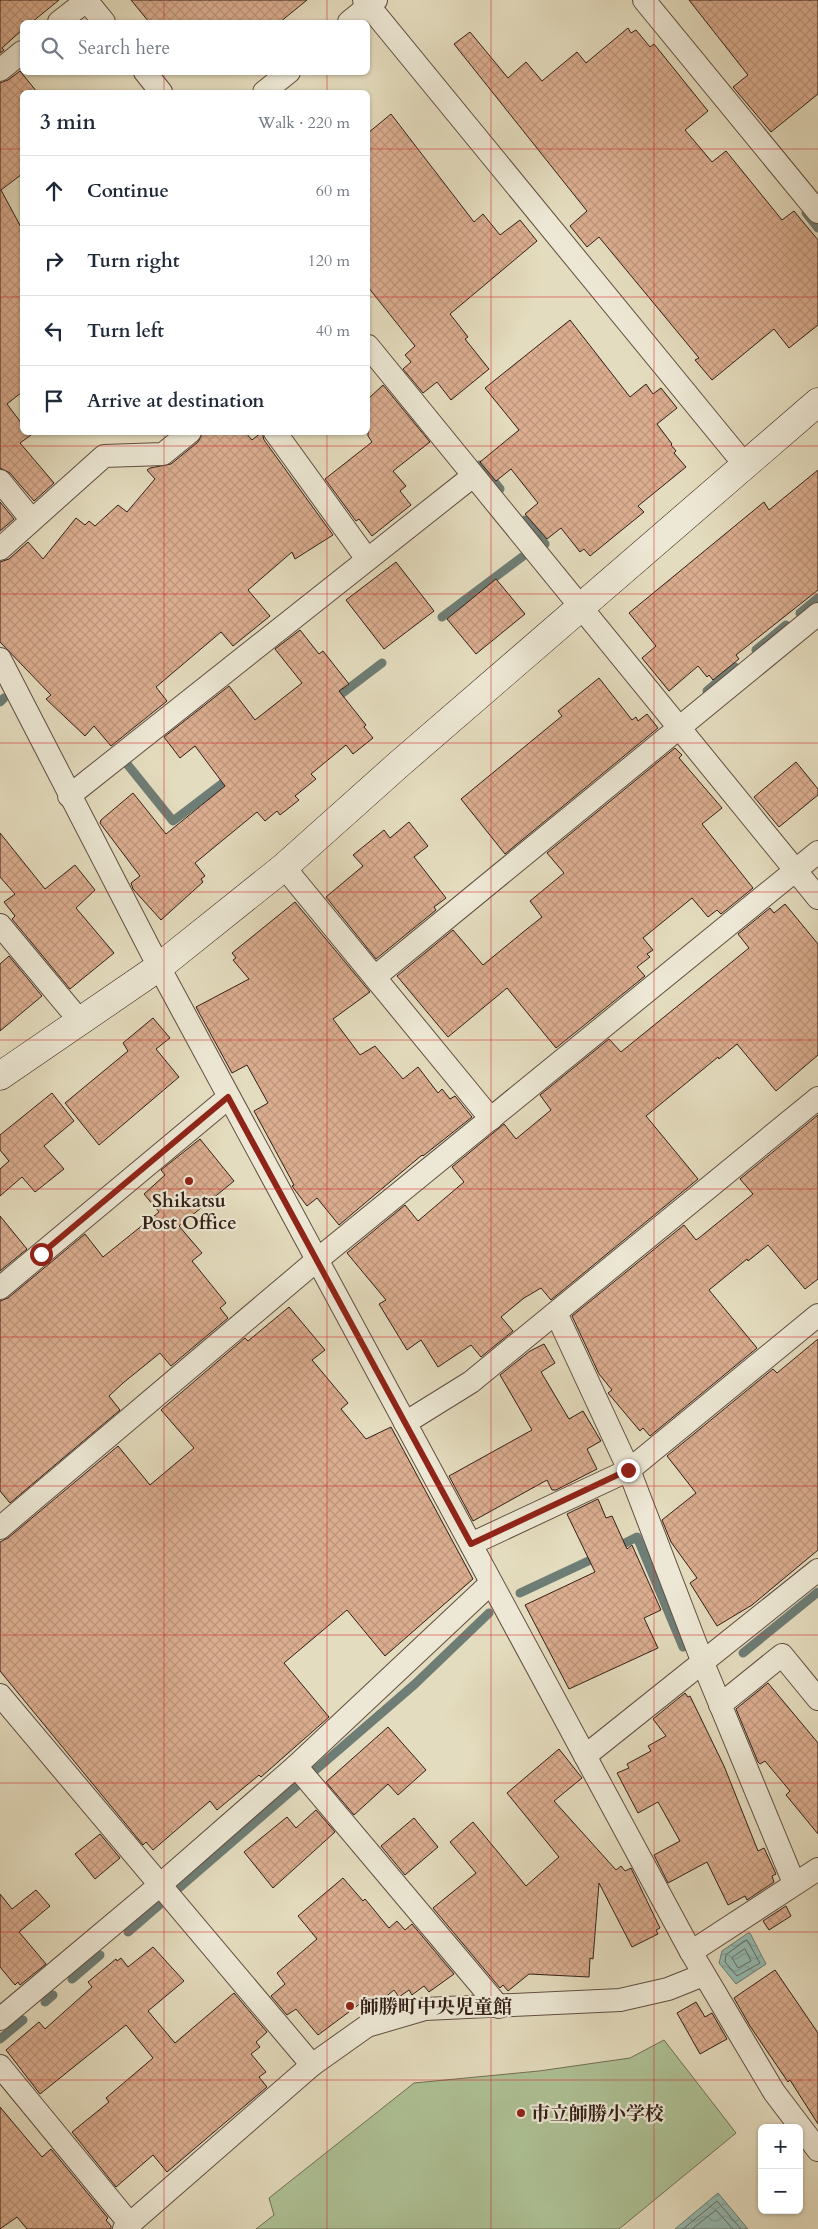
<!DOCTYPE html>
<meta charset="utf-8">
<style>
:root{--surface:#fff;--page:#f2f2f3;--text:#1f2937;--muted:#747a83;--line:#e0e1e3}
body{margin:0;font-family:Cardo,"Noto Serif JP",serif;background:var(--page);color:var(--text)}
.controls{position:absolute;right:15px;bottom:15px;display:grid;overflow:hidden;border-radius:8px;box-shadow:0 1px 4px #0004}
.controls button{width:45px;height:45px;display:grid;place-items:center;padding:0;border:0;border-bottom:1px solid var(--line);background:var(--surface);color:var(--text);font:25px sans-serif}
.stop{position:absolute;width:15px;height:15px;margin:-11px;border:4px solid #8f2418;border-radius:50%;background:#fff}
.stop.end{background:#8f2418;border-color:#fff;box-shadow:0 1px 5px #0008}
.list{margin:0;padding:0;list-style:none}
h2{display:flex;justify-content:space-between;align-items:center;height:65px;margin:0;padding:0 20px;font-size:21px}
h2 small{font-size:16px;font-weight:400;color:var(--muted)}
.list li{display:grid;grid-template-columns:32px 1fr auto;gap:15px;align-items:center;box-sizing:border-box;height:70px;padding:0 20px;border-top:1px solid var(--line)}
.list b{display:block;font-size:19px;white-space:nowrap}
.list em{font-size:16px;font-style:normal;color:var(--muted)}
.icon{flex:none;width:28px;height:28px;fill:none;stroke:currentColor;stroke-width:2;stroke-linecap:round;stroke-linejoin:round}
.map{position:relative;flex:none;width:818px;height:2229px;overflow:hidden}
.search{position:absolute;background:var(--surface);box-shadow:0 1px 4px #0004;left:20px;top:20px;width:350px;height:55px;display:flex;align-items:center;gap:12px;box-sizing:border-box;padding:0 18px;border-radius:8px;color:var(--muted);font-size:19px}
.panel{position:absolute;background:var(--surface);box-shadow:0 1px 4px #0004;left:20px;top:90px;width:350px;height:345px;border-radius:8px}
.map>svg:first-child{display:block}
.green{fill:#aec296;stroke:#717056}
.water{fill:url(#water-waves);stroke:#6e7d75}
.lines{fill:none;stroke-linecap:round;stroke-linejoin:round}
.shore{stroke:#646d65;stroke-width:1}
.stream{stroke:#6e7d75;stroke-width:9}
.building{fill:url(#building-cross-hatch);stroke:#341f17}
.street-casing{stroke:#604e41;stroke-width:24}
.secondary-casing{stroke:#341f17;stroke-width:29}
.street{stroke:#ede8d5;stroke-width:22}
.secondary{stroke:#ede8d5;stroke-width:28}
.route{stroke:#8f2418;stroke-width:6}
.grid{fill:none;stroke:#d62828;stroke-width:1;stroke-opacity:0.55}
.poi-dot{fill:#8f2418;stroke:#ede8d5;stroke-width:2}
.labels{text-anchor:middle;stroke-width:4.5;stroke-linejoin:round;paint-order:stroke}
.poi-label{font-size:19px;font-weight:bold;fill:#341f17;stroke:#ede8d5;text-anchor:start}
</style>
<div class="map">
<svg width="818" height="2229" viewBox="0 0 818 2229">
<defs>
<pattern id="water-waves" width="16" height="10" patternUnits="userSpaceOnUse" patternTransform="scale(1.25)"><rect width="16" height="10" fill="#95bbb3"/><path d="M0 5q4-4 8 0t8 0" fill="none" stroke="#81a099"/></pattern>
<pattern id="building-cross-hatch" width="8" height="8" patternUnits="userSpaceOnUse" patternTransform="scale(1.25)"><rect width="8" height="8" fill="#daad8f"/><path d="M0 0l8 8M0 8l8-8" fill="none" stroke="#bc947b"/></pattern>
</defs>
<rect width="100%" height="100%" fill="#e4dcbe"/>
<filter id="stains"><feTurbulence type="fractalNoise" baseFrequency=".004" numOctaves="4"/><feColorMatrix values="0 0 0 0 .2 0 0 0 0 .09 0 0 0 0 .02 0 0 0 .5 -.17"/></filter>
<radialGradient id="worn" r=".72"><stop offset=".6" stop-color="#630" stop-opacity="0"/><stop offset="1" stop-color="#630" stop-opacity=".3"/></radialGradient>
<polygon class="green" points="664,2040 736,2133 619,2229 256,2229 274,2215 269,2198 414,2083 539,2071 630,2058"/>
<g class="water">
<polygon points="748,1933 750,1933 766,1964 736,1984 719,1963 722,1951"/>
<polygon points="718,2193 748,2229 675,2229"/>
</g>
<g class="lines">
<g class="shore">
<polygon points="747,1940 760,1963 737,1976 725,1962 726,1955"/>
<polygon points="745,1949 751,1961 738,1968 732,1958"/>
<polyline points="683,2229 717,2201 741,2229"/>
<polyline points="692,2229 716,2210 733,2229"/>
</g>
<g class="stream">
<polyline points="806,213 818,228"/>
<polyline points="480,465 500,489"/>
<polyline points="525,520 545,544"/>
<polyline points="800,613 818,598"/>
<polyline points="442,617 522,557"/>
<polyline points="756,650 786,625"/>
<polyline points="707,691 735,667"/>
<polyline points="332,701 382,663"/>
<polyline points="0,702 4,698"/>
<polyline points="127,764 173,821 232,776"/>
<polyline points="615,1548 637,1537 683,1647"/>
<polyline points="520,1593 599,1556"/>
<polyline points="743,1653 818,1592"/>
<polyline points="128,1932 415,1684 489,1613"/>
<polyline points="72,1979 100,1955"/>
<polyline points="45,2002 53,1995"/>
<polyline points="0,2039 23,2020"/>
</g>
</g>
<g class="building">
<polygon points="0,0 59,0 32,22 22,22 22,30 2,48 4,50 0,53"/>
<polygon points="131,0 307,0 280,22 149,22"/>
<polygon points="689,0 818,0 818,94 771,132 733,87 748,75"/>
<polygon points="628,28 631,33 636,30 650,47 654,44 708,111 685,130 712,162 726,151 782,220 794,211 818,240 818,325 789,348 774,329 712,380 695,360 699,358 599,237 587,247 570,226 587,211 454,44 470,32 508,78 526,62 542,81 577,52 586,63"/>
<polygon points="20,71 37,92 22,92 22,174 1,190 22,229 22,392 7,404 22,424 22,432 29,432 31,435 20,443 54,483 34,501 10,473 0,468 0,83 8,80"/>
<polygon points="391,114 474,222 483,214 500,235 520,220 537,241 450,314 468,337 465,339 489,369 451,400 437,382 423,393 403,369 411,362 405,355 415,346 368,287 368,133"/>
<polygon points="570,320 630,397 646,384 653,394 661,388 677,408 657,424 672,444 671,445 676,451 674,453 686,467 638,506 644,512 590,556 584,549 580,552 561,528 547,539 525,514 538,503 511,469 496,481 480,462 519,430 485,388"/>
<polygon points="383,385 430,442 393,471 406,486 400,491 411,505 372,536 359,519 356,521 325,479 372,442 368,436 368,399"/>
<polygon points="203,432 245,432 252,440 262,432 264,440 333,535 295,559 292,552 248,590 270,616 233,646 221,632 156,687 167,701 111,746 94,726 85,736 46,699 51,695 0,642 0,562 9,559 28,542 43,559 76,518 85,525 89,521 95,526 118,505 127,512 155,479 147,470 150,468 171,464 198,442"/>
<polygon points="818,470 818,590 736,655 739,659 713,680 709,675 707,677 698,666 669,691 642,658 656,646 629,613 764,502 769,510"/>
<polygon points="0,502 14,519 0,531"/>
<polygon points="396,562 434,611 384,649 346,600"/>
<polygon points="496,579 525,614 476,654 447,619"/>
<polygon points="300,630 319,654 323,651 349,684 339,691 366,725 364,727 373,738 353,754 346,745 311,774 316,779 295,796 299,800 280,815 277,811 265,821 257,812 195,863 205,876 201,879 203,882 161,920 133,889 131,883 140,876 100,823 101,820 133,793 166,834 225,786 195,746 180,758 164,737 229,686 255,720 302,683 275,649"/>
<polygon points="599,678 632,720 636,717 638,721 647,714 658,728 505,854 461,799 562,716 558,711"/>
<polygon points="675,748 682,755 679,758 722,808 702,824 753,888 721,914 717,910 708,917 692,898 643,938 653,950 647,954 650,957 637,967 645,976 556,1048 507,988 448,1037 397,976 453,930 483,965 522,933 542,917 530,901 564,873 547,853"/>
<polygon points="796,762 818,789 818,795 779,827 754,797"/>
<polygon points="409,822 428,846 414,857 446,898 434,907 436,910 376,959 326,897 363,866 353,855 384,830 390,838"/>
<polygon points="0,833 45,889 75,865 95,890 76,908 114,953 70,989 12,919 15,916 4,902 15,894 0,877"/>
<polygon points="295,902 370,992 333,1019 360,1055 375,1046 403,1079 418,1067 438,1093 442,1089 450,1099 455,1096 472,1117 423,1156 422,1155 339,1225 317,1198 307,1206 292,1186 294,1185 254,1111 268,1103 247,1065 232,1073 196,1007 249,979 233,960 236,958 232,953"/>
<polygon points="785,904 818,944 818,1055 776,1091 737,1044 719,1059 718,1057 646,1116 698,1179 551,1300 541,1288 524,1298 501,1317 513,1331 481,1357 471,1345 438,1367 421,1340 407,1350 379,1304 386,1300 347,1253 405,1205 418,1221 464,1182 452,1167 504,1124 516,1139 551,1110 540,1095 609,1039 621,1052 749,948 738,934 770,908 774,913"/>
<polygon points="9,956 42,996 0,1031 0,964"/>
<polygon points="153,1018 170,1038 156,1049 179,1077 99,1145 65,1103 128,1051 123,1043"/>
<polygon points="52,1093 74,1121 44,1146 64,1169 35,1192 22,1177 0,1196 0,1169 9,1161 0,1150 0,1135"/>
<polygon points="818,1115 818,1279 805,1289 768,1245 748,1261 747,1259 709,1290 757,1348 650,1436 643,1428 640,1431 608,1393 612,1390 599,1374 572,1316 684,1225 696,1240 699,1238 753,1194 740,1179"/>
<polygon points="200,1139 234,1181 179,1226 202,1253 192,1261 226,1303 220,1308 228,1318 171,1366 160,1353 123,1383 109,1396 120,1410 10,1503 0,1491 0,1301 8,1298 85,1234 103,1257 159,1212 144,1194 165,1175 161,1170"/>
<polygon points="0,1216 27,1249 0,1271"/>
<polygon points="289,1307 325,1350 312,1360 348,1403 341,1409 366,1439 391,1427 473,1579 385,1656 347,1610 284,1663 329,1717 261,1777 259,1775 217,1810 210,1801 153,1850 146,1842 143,1845 0,1671 0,1542 8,1538 118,1446 150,1485 194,1448 161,1410 245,1338 248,1341"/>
<polygon points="818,1339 818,1550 752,1605 717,1626 690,1583 697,1578 671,1542 662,1520 696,1493 667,1456 773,1369 777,1373"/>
<polygon points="544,1344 555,1363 541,1372 569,1419 583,1411 601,1441 587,1449 597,1469 556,1490 552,1490 547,1480 473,1521 449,1476 532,1430 500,1375 530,1351"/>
<polygon points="598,1499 606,1518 612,1516 627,1549 632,1545 661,1610 644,1618 658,1648 569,1689 525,1605 595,1572 567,1514"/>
<polygon points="768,1683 818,1743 818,1834 786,1795 790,1791 765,1761 760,1764 758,1762 736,1709"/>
<polygon points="685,1693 688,1697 690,1696 724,1766 758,1851 764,1848 776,1874 772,1876 774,1882 747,1900 745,1896 728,1905 707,1862 668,1883 654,1855 680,1841 658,1802 638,1813 617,1773 629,1768 627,1764 651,1751 648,1746 666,1736 653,1719"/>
<polygon points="388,1727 426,1770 398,1795 388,1784 354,1815 326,1782"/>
<polygon points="559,1749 582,1778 554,1801 616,1870 621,1866 625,1871 631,1868 660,1928 656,1930 658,1934 632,1947 599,1883 593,1959 590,1958 589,1977 529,1974 508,1991 503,1985 500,1988 433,1908 476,1873 450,1842 473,1822 526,1886 559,1857 507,1793"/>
<polygon points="316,1810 335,1832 273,1888 244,1852 287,1817 296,1828"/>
<polygon points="414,1818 438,1847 405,1875 381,1846"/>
<polygon points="100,1834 120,1858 95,1879 75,1854"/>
<polygon points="343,1878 363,1901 365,1899 389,1928 397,1921 405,1930 412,1924 454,1974 429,1992 424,1986 412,1995 409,1990 399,1997 394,1990 372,2008 365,2000 318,2035 296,2009 287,2015 271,1996 285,1984 277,1973 317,1939 298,1916"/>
<polygon points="36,1890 50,1906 19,1932 46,1964 20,1985 18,1982 15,1985 0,1967 0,1894 12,1909"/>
<polygon points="786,1906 791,1916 769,1930 763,1921"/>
<polygon points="153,1947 184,1981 148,2011 175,2043 234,1993 267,2032 256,2042 260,2047 251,2054 266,2072 259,2077 267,2087 167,2172 153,2155 116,2187 72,2132 109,2102 106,2098 153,2058 126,2025 40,2094 6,2050 39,2022 45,2029 92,1987 88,1982 116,1959 117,1961 121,1958 128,1967"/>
<polygon points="775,1970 818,2033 818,2124 790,2080 788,2082 750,2026 734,1998"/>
<polygon points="696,2002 705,2017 712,2013 727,2039 700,2054 677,2013"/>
<polygon points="0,2107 42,2157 51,2149 108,2218 106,2220 111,2226 111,2229 27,2229 17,2217 0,2229"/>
</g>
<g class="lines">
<defs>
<g id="street">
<polyline points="86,0 104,22"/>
<polyline points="364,0 745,465"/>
<polyline points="644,0 818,212"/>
<polyline points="59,22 86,1"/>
<polyline points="349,22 376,0"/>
<polyline points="0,70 22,52"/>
<polyline points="145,72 161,92"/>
<polyline points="264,92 289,72"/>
<polyline points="368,346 818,898"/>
<polyline points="275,432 367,559"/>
<polyline points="0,481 31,519"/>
<polyline points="0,549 104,456 163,454 190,432"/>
<polyline points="0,659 159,967 691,1952 774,2092 818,2150"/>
<polyline points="69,796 473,476"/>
<polyline points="284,867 491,1119"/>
<polyline points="0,925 80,1021"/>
<polyline points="375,977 818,614"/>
<polyline points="0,1288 229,1097"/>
<polyline points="556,1313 629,1470 703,1663 794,1883"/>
<polyline points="405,1423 471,1382 818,1098"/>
<polyline points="0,1528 317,1260 818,852"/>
<polyline points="471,1544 629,1470 818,1315"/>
<polyline points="0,1695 312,2065"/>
<polyline points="720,1705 782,1655 818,1699"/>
<polyline points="585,1756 818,1570"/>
<polyline points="296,1766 499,2007"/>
<polyline points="691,1952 818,1869"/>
<polyline points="0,2019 160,1885 296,1766 491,1583"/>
<polyline points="0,2066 130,2224"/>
<polyline points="124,2229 312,2065 367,2026 425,2009 620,2000 668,1989 703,1975"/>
</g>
<polyline id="secondary" points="0,1076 159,967 284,867 398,765 818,402"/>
</defs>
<use href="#street" class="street-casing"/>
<use href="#secondary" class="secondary-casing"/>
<use href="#street" class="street"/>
<use href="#secondary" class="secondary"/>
</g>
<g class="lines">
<polyline class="route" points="41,1254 228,1097 471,1544 628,1470"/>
</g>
<path class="grid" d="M164,0V22M327,0V22M491,0V2229M654,0V2229M164,72V92M327,72V92M0,149H22M368,149H818M0,297H22M368,297H818M164,432V2229M327,432V2229M0,446H818M0,594H818M0,743H818M0,892H818M0,1040H818M0,1189H818M0,1337H818M0,1486H818M0,1635H818M0,1783H818M0,1932H818M0,2080H818"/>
<g class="poi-dot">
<circle cx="189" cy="1181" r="5"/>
<circle cx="350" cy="2006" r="5"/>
<circle cx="521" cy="2113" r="5"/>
</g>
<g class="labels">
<g class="poi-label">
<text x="189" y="1207" text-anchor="middle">Shikatsu<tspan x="189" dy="22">Post Office</tspan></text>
<text x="360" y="2013">師勝町中央児童館</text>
<text x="531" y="2120">市立師勝小学校</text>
</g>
</g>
<rect width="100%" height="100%" filter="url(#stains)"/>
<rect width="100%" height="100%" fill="url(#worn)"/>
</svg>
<div class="controls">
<button>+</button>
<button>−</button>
</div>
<div class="stop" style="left:41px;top:1254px"></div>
<div class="stop end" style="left:628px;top:1470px"></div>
<div class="search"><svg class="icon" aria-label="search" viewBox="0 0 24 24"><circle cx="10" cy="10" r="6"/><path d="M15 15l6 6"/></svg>Search here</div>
<section class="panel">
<h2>3 min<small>Walk · 220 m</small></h2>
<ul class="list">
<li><svg class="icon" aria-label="ahead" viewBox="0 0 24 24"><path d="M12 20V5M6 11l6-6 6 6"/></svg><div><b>Continue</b></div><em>60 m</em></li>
<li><svg class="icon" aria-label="right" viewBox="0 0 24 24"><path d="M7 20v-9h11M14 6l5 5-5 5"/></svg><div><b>Turn right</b></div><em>120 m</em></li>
<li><svg class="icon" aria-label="left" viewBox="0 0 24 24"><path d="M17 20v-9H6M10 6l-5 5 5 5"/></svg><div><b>Turn left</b></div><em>40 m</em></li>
<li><svg class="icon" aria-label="arrive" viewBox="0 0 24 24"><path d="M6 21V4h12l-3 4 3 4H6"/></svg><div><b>Arrive at destination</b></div></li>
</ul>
</section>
</div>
